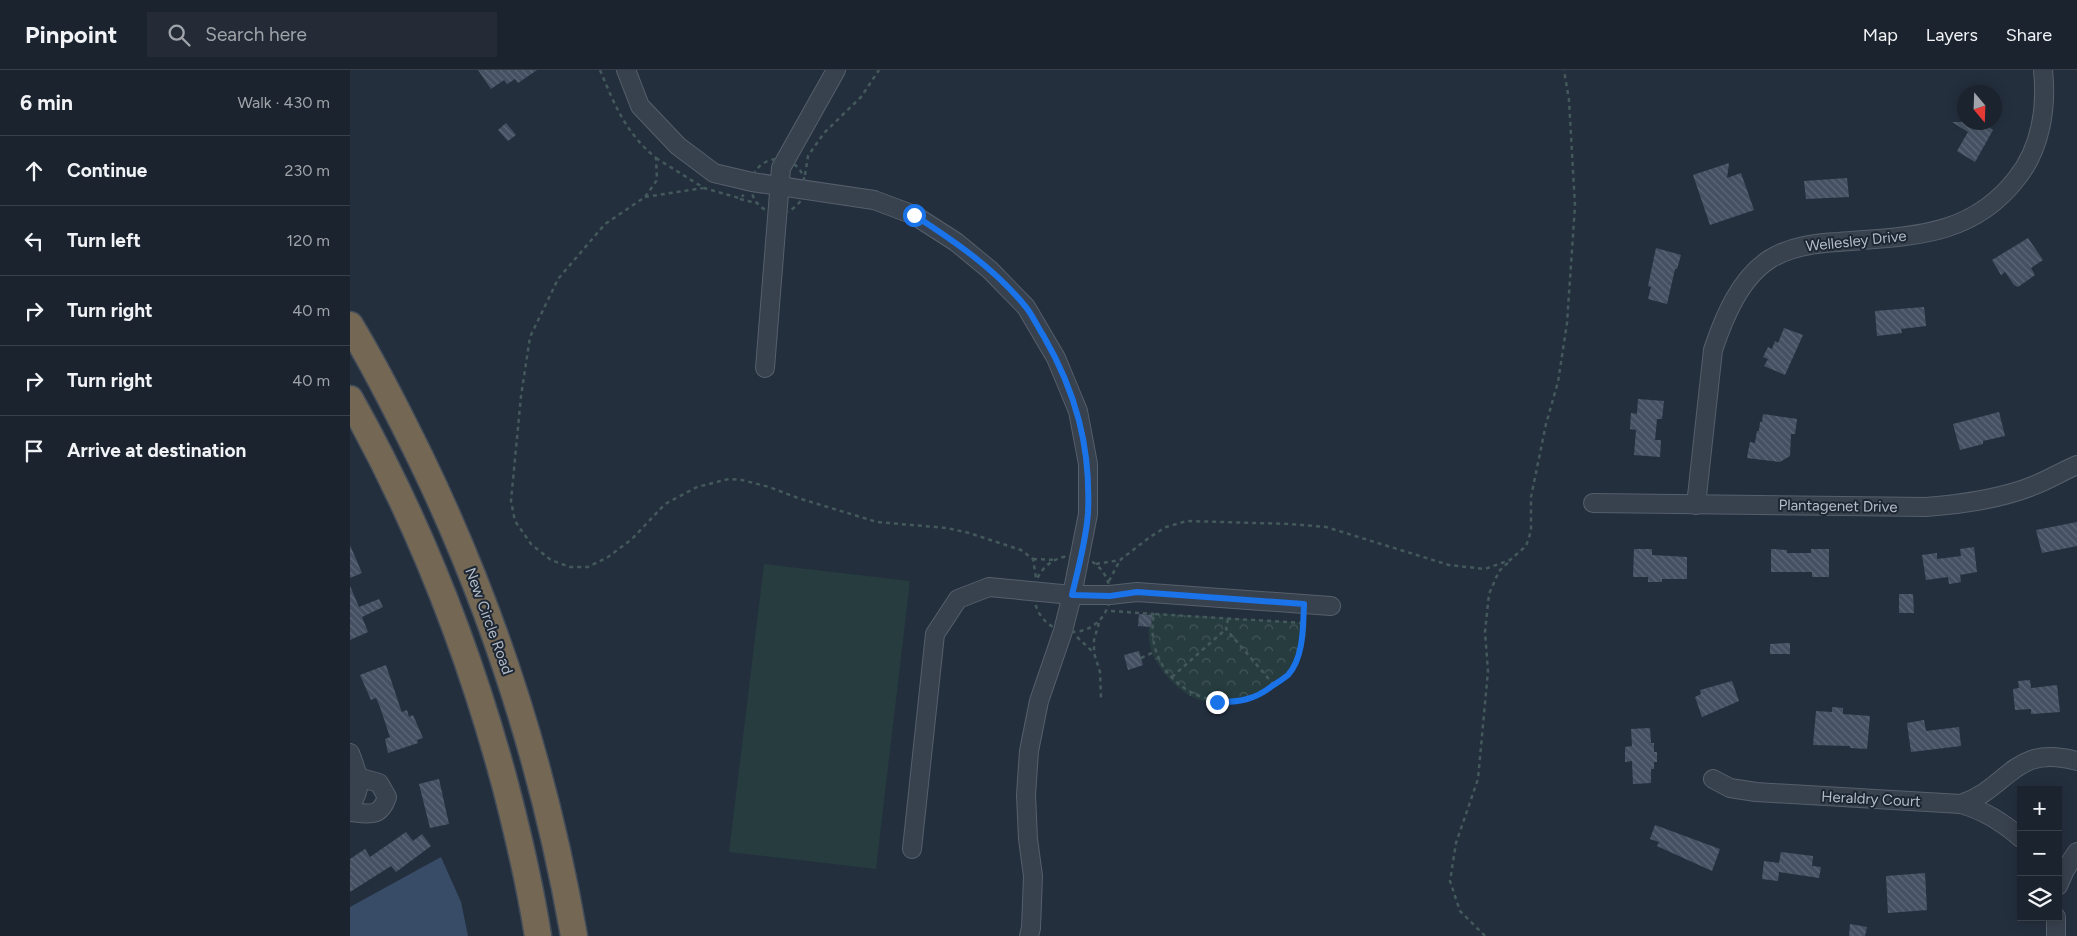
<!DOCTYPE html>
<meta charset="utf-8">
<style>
:root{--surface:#1b232e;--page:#242b36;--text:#f1f3f6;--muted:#a0a4aa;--line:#39404a}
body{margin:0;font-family:Figtree,sans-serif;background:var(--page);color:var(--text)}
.controls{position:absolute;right:15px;bottom:15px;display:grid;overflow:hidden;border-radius:0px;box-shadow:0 2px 12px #0003}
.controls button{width:45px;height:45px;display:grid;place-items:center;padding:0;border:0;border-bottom:1px solid var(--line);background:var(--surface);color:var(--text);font:25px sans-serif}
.compass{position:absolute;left:1607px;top:15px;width:45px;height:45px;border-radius:50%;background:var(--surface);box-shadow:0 2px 12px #0003;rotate:161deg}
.stop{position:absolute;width:15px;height:15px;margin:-11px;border:4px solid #1a73e8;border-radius:50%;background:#fff}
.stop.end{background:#1a73e8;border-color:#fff;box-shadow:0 1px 5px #0008}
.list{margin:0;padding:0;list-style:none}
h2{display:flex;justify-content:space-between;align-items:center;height:65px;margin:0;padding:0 20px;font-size:21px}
h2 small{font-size:16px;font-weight:400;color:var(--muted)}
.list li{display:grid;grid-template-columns:32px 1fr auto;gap:15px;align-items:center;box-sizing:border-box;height:70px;padding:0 20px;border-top:1px solid var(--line)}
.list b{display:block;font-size:19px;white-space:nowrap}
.list em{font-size:16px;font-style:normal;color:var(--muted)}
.icon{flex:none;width:28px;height:28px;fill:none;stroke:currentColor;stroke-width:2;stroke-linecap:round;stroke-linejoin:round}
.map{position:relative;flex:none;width:1727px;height:866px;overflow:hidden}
header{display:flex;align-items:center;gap:30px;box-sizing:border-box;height:70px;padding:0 25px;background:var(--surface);border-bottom:1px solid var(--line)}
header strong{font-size:24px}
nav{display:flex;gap:28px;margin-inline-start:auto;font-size:18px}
.search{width:350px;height:45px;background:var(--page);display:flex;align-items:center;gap:12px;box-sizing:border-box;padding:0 18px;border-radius:0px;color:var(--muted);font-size:19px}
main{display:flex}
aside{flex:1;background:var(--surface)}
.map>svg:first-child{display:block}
.forest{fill:url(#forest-crowns)}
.pitch{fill:#263c3f}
.water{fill:#394c67}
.building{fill:url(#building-back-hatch)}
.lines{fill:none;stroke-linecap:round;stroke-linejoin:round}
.minor-casing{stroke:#565f6c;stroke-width:20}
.highway-casing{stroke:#434c59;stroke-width:29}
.path{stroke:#44595c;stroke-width:2.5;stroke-dasharray:4 4;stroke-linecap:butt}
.minor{stroke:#38414e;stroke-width:18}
.highway{stroke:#746855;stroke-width:26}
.route{stroke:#1a73e8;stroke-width:6}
.labels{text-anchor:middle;stroke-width:4;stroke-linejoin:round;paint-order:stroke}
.street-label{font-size:15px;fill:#b4bcc9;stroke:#1d2633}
</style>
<header>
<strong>Pinpoint</strong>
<div class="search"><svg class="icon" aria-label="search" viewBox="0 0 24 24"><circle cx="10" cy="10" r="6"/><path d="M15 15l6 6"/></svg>Search here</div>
<nav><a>Map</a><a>Layers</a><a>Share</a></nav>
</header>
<main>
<aside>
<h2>6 min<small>Walk · 430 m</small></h2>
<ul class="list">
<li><svg class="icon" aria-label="ahead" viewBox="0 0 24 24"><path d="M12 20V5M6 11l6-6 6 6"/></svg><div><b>Continue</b></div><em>230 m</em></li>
<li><svg class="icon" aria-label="left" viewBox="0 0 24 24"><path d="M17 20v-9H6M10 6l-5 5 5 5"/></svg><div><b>Turn left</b></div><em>120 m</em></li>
<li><svg class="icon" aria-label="right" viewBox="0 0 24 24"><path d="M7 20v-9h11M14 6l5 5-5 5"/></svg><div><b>Turn right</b></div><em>40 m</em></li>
<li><svg class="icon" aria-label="right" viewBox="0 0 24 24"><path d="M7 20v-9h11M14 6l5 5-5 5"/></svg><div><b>Turn right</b></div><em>40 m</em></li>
<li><svg class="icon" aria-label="arrive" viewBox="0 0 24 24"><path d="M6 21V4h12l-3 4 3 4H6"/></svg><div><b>Arrive at destination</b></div></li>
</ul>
</aside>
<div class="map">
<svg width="1727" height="866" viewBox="0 0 1727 866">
<defs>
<pattern id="forest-crowns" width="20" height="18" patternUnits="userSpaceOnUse" patternTransform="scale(1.25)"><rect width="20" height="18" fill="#263c3f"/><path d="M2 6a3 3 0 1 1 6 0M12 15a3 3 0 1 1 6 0" fill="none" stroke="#435659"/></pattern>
<pattern id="building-back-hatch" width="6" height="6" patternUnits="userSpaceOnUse" patternTransform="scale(1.25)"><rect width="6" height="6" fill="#455162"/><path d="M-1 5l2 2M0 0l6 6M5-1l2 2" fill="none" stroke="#5d6877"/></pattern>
</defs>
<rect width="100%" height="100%" fill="#242f3e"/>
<path class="forest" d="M799,543L957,553C956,570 952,585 943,600C925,628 878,642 847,629C836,625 825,616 817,606C808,596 801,584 799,570C798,561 799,551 799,543Z"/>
<polygon class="pitch" points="414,494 560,511 526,799 379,782"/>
<polygon class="water" points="91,787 111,832 118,866 0,866 0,837"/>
<g class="building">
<polygon points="128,0 187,0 168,13 165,9 157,14 154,10 141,19"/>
<polygon points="1602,52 1630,52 1643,60 1625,92 1607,81 1618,62"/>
<polygon points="156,53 166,65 158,71 148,60"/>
<polygon points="1379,93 1377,108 1391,103 1404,140 1360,155 1343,105"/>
<polygon points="1497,108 1499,127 1456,129 1454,111"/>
<polygon points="1678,168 1693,190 1681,198 1685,205 1668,217 1664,215 1655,202 1651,205 1642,190"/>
<polygon points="1306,178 1331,185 1327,199 1325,199 1317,234 1298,229 1301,217 1298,216"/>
<polygon points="1574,237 1576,256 1551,259 1552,263 1527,266 1525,241"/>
<polygon points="1434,258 1453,265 1435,305 1414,296 1418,289 1413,287 1418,277 1422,279 1425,271 1428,273"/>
<polygon points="1288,329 1314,331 1312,349 1307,349 1305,370 1311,370 1310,387 1284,385 1286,360 1280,359 1281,343 1287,344"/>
<polygon points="1649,342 1655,366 1633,371 1633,374 1610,380 1603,354"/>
<polygon points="1413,344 1447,349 1445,364 1441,364 1440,386 1430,392 1397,388 1400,372 1405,373 1407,361 1409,361 1410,352 1412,352"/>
<polygon points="1727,452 1727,476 1692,483 1686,460"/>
<polygon points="0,475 12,503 0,508"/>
<polygon points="1624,477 1627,502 1610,505 1611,512 1599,514 1598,507 1576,510 1572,485 1587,483 1587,489 1611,486 1610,479"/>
<polygon points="1284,479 1302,479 1302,485 1337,487 1337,509 1312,509 1312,512 1298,512 1298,507 1283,507"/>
<polygon points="1421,479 1437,480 1437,483 1461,483 1461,479 1479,479 1479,507 1462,507 1462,502 1421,502"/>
<polygon points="0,516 9,537 29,529 33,537 12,547 18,562 0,570"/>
<polygon points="1549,524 1563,524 1564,543 1549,543"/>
<polygon points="789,544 802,545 801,557 788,556"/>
<polygon points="1440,573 1440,584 1420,584 1420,574"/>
<polygon points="789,581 793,595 778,600 774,585"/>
<polygon points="36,595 51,640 52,642 57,640 59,647 63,645 73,668 67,670 68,673 38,683 35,669 40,667 30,637 26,628 21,630 10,605"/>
<polygon points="1680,610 1681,618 1707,615 1710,642 1681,644 1681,639 1665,640 1663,619 1669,618 1668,611"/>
<polygon points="1382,611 1389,631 1352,647 1345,627 1351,624 1350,620"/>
<polygon points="1482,637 1493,638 1493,644 1520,646 1517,679 1500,678 1500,676 1463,675 1466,641 1482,642"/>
<polygon points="1574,650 1576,661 1609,657 1611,676 1561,682 1557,653"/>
<polygon points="1300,658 1301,673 1304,673 1304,682 1307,682 1307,692 1304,692 1304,699 1301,699 1301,713 1283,714 1282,691 1275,692 1275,677 1282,676 1281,659"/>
<polygon points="89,709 99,754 80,758 69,714"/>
<polygon points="1305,755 1370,779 1362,801 1307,776 1309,772 1300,769"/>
<polygon points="56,762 63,771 72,764 81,776 46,802 41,796 0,822 0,789 15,779 20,787"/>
<polygon points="1431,782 1463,786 1462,796 1471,797 1469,808 1429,802 1428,811 1412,809 1414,791 1429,793"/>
<polygon points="1575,803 1577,840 1538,843 1536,806"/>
<polygon points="1500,854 1517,857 1515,866 1499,866"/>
</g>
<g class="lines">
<defs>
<g id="minor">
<polyline points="276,0 290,36 328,76 364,103 402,112 524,130 564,145 606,172 640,200 676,237 706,288 728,341 738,394 738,444 722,525 713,561 689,631 679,681 676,725 678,769 683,806 681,858 679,866"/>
<polyline points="415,298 431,98 486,0"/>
<path d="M1243,433L1576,437C1613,434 1651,429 1685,415C1700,409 1713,401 1727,395"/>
<path d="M1346,435L1363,280C1374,247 1390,208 1420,189C1441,176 1466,173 1489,172C1559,166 1621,168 1667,108C1691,78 1697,37 1693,0"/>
<path d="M0,683C8,705 14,716 0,736"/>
<path d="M1363,709L1380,718L1406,722L1611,734C1635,741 1652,752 1671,768"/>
<path d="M1611,734C1659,718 1664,673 1727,691"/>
<path d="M0,742C19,744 30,748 37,727L29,713L8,707"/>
<polyline points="562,779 585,564 608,529 639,517 722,525 760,525 787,522 981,536"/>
<polyline points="1708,816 1715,800 1727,782"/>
<polyline points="1706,847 1706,866"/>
</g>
<g id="highway">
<path d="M0,255C26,298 49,344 71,389C144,540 195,700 224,866"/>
<path d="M0,329C68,450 119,580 155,714C168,764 180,815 188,866"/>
</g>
</defs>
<use href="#minor" class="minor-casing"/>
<use href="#highway" class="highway-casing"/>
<g class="path">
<path d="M250,0C265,36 276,63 306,88L307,110L295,127L255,154L208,209L180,267L171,326L161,431L165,451L181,474L201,490L220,497H238L258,487L282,469L315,434L347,417L379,409L392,410L419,417L448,428L527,452L597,458L619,463L671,480L683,489L686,508"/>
<polyline points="306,88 354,118 389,128 394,125"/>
<circle cx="428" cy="116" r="27"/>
<polyline points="455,105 458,86 474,63 511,27 529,0"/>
<polyline points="295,127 353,118"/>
<polyline points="390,129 406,133"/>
<circle cx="722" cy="524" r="38"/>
<polyline points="683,489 706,490"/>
<polyline points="746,494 770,490 800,467 816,457 837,451 940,454 976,457 1099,495 1135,499 1160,490 1176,476 1181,461 1181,427 1196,354 1208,312 1217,253 1225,136 1219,30 1214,0"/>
<polyline points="759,511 770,490"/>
<polyline points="761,541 804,544"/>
<polyline points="878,549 876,559 924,615"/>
<polyline points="749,553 744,570 744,583 750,602 751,628"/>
<path d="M953,553L804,544C791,611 867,656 922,616C927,612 936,608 939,602C950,585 953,567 954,548"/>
<polyline points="727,567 743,582"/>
<polyline points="791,588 806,581"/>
<polyline points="822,607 876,559"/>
<polyline points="1135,866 1110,841 1100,811 1106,773 1128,709 1138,601 1135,562 1139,524 1149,501 1160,491"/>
</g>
<use href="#minor" class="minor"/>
<use href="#highway" class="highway"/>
</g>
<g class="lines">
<path class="route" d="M564,145C604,171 644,198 675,236C682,244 687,256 693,265C726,322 741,377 738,443C736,471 728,499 722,525L760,526L787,522L954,534C953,556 954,587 938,605C933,609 927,613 922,616C904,630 890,632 867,632"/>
</g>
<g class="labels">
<g class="street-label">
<text transform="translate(1506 171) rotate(-6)" y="5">Wellesley Drive</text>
<text transform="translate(1488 436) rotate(1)" y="5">Plantagenet Drive</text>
<text transform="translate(139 551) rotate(70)" y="5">New Circle Road</text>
<text transform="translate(1521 729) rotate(3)" y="5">Heraldry Court</text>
</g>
</g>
</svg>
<div class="controls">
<button>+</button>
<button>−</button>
<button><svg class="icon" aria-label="layers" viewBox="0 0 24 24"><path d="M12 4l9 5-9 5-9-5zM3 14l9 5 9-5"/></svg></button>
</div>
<svg class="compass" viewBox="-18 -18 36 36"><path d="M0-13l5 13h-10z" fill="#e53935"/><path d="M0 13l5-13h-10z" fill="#a0a4aa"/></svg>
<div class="stop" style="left:564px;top:145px"></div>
<div class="stop end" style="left:867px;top:632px"></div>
</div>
</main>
